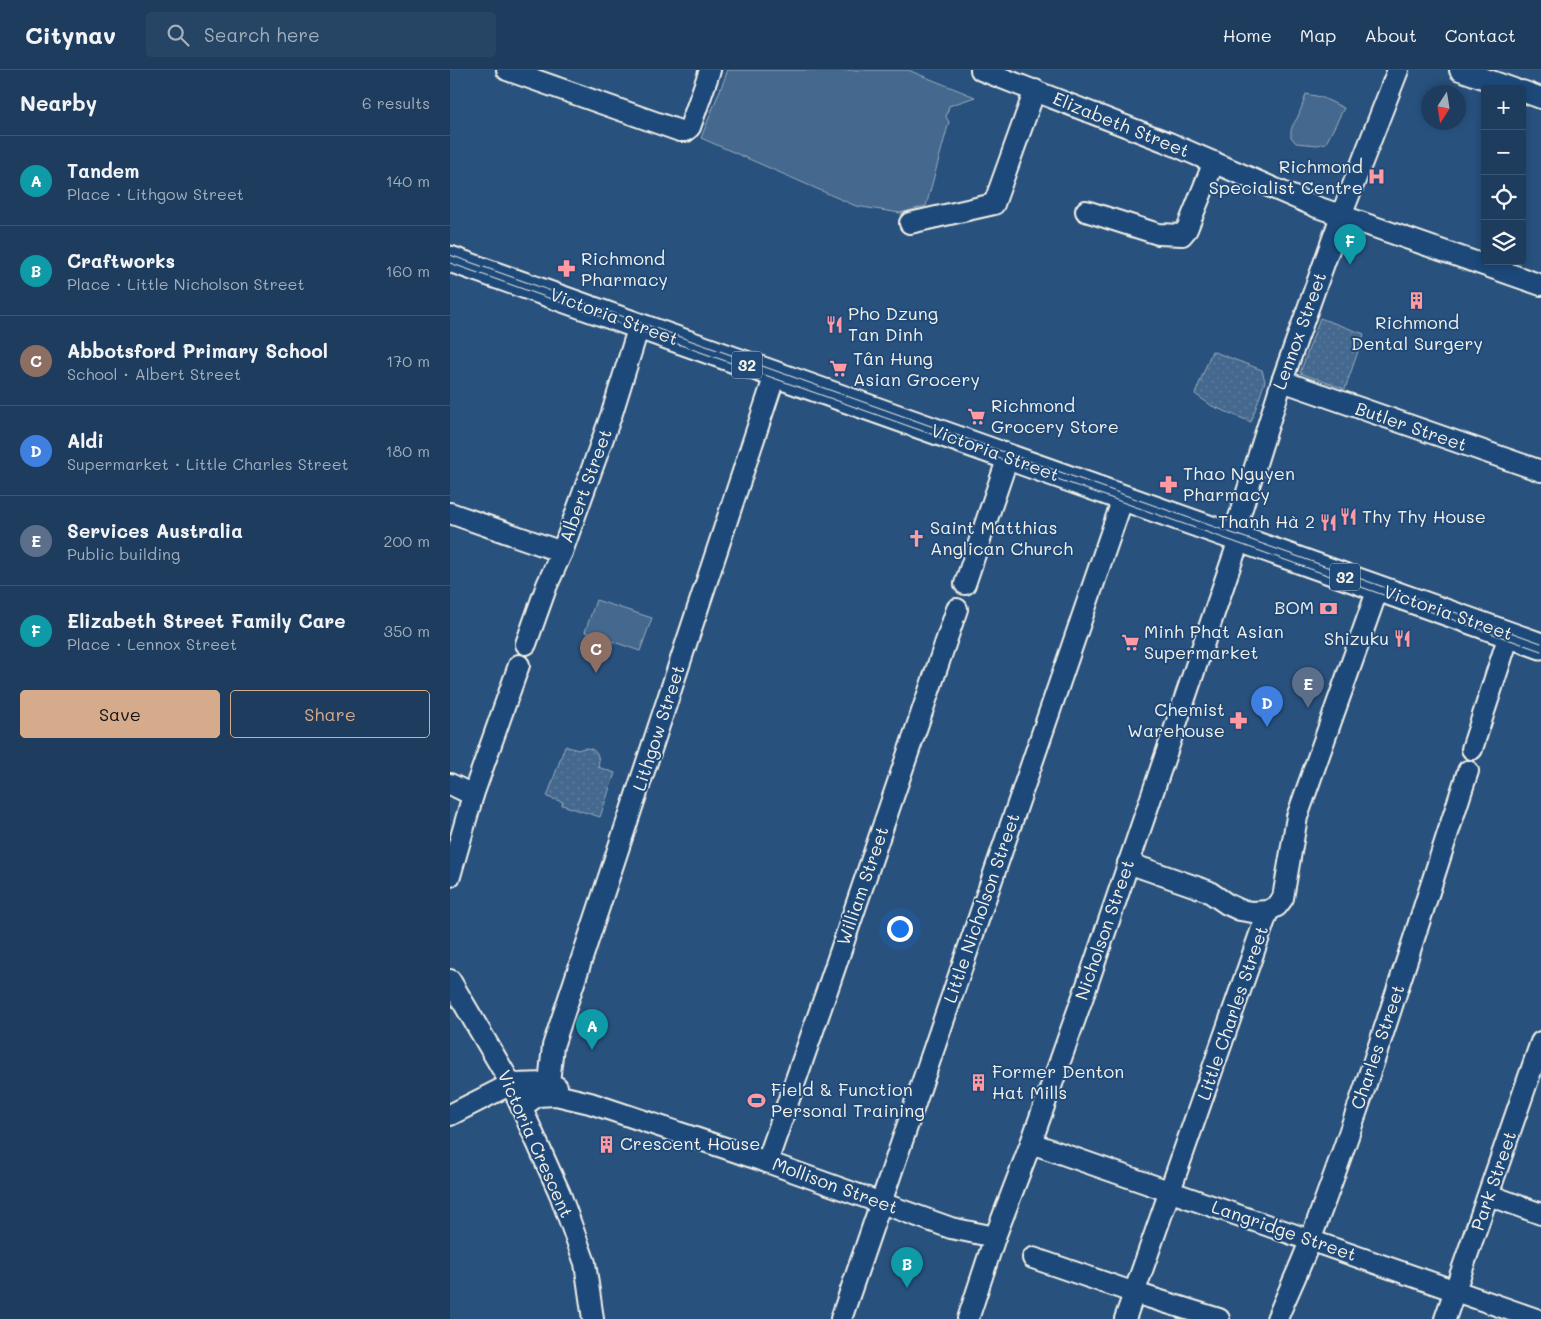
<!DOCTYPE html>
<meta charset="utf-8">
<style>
:root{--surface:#1e3d5e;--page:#264464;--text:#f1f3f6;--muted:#a1aebc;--line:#3c5673;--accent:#d6ab8b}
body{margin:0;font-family:Mali,sans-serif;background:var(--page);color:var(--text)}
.controls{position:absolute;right:15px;top:15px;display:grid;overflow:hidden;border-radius:5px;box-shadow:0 2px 8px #0003}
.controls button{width:45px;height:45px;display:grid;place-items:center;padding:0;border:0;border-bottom:1px solid var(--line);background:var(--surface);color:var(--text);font:25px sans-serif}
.compass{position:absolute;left:971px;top:15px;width:45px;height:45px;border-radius:50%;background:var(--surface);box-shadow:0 2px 8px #0003;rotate:192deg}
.you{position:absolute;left:449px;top:858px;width:18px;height:18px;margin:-12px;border:4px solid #fff;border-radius:50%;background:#1a73e8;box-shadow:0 0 0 8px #1a73e833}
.badge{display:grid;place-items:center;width:32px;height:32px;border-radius:50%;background:var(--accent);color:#fff;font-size:16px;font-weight:700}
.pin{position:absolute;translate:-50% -41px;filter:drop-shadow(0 1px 2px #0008)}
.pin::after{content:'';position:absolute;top:26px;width:18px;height:15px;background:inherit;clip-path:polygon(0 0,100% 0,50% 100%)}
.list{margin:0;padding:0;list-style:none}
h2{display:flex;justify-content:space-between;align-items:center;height:65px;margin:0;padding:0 20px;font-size:21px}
h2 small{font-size:16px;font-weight:400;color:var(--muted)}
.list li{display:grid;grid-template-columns:32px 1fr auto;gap:15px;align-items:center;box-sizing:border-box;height:90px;padding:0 20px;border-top:1px solid var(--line)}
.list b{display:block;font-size:19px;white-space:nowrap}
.list p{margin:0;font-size:16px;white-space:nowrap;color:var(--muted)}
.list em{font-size:16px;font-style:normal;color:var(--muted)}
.actions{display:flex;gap:10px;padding:15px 20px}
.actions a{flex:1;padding:11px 0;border:1px solid var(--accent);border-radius:5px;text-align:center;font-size:18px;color:var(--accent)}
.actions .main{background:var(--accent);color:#111}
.icon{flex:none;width:28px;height:28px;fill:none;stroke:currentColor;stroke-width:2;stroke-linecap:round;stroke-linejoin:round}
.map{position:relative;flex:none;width:1091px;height:1249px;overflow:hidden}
header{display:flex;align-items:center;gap:30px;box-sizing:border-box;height:70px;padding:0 25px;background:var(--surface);border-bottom:1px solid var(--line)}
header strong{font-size:24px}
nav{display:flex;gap:28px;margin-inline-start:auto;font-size:18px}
.search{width:350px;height:45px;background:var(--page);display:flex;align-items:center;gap:12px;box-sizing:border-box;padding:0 18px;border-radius:5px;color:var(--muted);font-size:19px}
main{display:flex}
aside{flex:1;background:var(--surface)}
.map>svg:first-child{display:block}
.grass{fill:#45688e;stroke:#9cacbb}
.park{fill:url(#park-dots);stroke:#9cacbb}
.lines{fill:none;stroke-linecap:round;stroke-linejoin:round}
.minor-casing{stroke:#f4f1e8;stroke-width:24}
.major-casing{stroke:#f4f1e8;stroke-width:29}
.minor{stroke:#1f4a7a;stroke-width:20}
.major{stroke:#1f4a7a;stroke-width:25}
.tram{stroke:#f4f1e8;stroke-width:1}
.labels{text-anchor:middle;stroke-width:4;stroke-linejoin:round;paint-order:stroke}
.shield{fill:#1f4a7a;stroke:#b4bfc7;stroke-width:1}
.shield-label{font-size:16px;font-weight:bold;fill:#f4f1e8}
.street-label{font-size:18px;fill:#f4f1e8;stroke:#1f4a7a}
.poi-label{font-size:18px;fill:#f4f1e8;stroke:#1f4a7a;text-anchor:start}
</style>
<header>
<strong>Citynav</strong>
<div class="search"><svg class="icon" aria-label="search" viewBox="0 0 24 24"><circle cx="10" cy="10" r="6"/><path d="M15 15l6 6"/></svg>Search here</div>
<nav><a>Home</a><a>Map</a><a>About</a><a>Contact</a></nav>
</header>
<main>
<aside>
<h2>Nearby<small>6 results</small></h2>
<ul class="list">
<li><span class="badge" style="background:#0f9aa8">A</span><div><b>Tandem</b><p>Place · Lithgow Street</p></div><em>140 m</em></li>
<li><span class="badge" style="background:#0f9aa8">B</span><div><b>Craftworks</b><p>Place · Little Nicholson Street</p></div><em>160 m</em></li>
<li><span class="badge" style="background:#8d6e63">C</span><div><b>Abbotsford Primary School</b><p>School · Albert Street</p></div><em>170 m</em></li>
<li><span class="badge" style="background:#3f7fe0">D</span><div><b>Aldi</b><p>Supermarket · Little Charles Street</p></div><em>180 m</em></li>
<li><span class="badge" style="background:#5c6f8a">E</span><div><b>Services Australia</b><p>Public building</p></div><em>200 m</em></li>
<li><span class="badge" style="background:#0f9aa8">F</span><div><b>Elizabeth Street Family Care</b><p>Place · Lennox Street</p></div><em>350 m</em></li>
</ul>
<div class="actions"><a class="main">Save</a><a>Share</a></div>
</aside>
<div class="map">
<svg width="1091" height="1249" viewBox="0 0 1091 1249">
<defs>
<pattern id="park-dots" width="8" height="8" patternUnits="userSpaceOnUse" patternTransform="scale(1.25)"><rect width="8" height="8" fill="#45688e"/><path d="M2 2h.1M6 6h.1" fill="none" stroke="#607e9e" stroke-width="1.8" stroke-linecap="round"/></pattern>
</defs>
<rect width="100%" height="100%" fill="#28517e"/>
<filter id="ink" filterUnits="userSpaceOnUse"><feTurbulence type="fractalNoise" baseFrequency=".02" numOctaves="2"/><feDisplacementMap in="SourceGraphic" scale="10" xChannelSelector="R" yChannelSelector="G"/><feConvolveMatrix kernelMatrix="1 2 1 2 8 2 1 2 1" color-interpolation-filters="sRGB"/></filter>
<g filter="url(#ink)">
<g class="grass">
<polygon points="278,0 458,0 525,27 499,36 496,47 499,52 476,136 450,143 406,136 251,68"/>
<path d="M856,24L871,27L894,38L876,73L867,75L846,73L841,67C840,55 845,54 849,44C852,37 854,30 856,24Z"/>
<polygon points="146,530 202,548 190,581 135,562"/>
</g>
<g class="park">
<polygon points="870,248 914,264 895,319 850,303"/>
<polygon points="762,281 812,300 815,311 801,352 762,336 745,324"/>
<path d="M115,676L128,680C141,674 152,683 148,697L165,703L150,747L112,735L113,732L97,727Z"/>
</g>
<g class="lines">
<defs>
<g id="minor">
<polyline points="57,0 230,61 236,61 240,57 260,0"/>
<polyline points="531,0 719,73 867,137 1091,215"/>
<polyline points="1010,0 1064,19"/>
<polyline points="1072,21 1091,28"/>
<polyline points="636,141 708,164 732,165 737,159 764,92"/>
<polyline points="460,153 544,134 585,20"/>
<polyline points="832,311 1091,401"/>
<polyline points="0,443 112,482"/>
<polyline points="515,514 558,387"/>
<polyline points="76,574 97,515 112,482 162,343 189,256"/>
<polyline points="1022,679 1059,565"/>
<polyline points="0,714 23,725"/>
<polyline points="678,793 758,821 777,834 790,840 802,842 818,841"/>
<polyline points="0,806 23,725 69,595"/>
<polyline points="0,910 61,1014 110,1124 135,1193 143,1249"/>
<polyline points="99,1013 103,976 325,305"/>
<polyline points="72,1037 87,1026 106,1025 140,1033 317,1092 501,1158 545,1167"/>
<polyline points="0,1045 61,1014 99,1013 107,1017"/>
<polyline points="581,1073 1086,1249"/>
<polyline points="317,1092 381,909 507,539"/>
<polyline points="1039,1125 1091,1144"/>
<polyline points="583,1188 685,1223 769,1249"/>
<polyline points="391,1249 673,428"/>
<polyline points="518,1249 545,1167 581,1073 637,915 789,470 787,454 832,311 891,146 948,0"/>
<polyline points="675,1249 818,841 827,836 833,828 847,747 925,527"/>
<path d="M827,1249C838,1222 851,1196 861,1168C919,1015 967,857 1018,701"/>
<polyline points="995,1249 1091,972"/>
</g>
<polyline id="major" points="0,189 1091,576"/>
</defs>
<use href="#minor" class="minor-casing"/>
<use href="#major" class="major-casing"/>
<use href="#minor" class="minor"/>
<use href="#major" class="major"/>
<g class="tram">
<polyline points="0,185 1091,573"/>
<polyline points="0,193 1091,581"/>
</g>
</g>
</g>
<defs>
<symbol id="hospital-bare" viewBox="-9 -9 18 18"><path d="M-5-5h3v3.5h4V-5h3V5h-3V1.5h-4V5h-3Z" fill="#ff9aa2" stroke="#1f4a7a" stroke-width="2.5" paint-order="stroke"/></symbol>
<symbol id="pharmacy-bare" viewBox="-9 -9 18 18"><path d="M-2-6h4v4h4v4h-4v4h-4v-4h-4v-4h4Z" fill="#ff9aa2" stroke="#1f4a7a" stroke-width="2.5" paint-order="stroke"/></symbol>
<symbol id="building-bare" viewBox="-9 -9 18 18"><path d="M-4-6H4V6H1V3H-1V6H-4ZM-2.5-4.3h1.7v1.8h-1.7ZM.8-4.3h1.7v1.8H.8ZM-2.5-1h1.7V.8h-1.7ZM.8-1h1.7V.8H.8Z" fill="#ff9aa2" stroke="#1f4a7a" stroke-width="2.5" paint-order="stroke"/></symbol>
<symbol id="restaurant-bare" viewBox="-9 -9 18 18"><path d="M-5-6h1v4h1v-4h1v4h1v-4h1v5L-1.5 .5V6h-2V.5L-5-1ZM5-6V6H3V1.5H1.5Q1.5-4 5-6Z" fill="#ff9aa2" stroke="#1f4a7a" stroke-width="2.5" paint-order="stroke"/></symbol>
<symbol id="supermarket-bare" viewBox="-9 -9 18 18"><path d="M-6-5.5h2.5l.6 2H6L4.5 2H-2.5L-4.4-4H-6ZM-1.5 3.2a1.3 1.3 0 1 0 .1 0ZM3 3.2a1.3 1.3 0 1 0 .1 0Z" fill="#ff9aa2" stroke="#1f4a7a" stroke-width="2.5" paint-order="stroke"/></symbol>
<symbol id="church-bare" viewBox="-9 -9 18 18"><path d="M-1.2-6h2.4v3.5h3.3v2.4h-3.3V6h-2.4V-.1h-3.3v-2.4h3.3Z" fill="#ff9aa2" stroke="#1f4a7a" stroke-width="2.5" paint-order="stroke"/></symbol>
<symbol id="bank-bare" viewBox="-9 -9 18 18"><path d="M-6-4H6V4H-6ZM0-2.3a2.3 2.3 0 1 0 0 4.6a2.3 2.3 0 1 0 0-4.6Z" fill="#ff9aa2" stroke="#1f4a7a" stroke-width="2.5" paint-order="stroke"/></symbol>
<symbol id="stadium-bare" viewBox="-9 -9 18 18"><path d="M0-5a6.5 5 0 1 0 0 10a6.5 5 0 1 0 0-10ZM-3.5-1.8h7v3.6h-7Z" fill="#ff9aa2" stroke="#1f4a7a" stroke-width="2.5" paint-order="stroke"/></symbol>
</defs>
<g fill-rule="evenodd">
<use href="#hospital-bare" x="914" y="94" width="25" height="25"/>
<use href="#pharmacy-bare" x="104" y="186" width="25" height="25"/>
<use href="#building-bare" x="954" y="218" width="25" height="25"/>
<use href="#restaurant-bare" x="372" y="242" width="25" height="25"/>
<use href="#supermarket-bare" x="376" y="286" width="25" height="25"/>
<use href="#supermarket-bare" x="514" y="334" width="25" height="25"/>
<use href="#pharmacy-bare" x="706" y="402" width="25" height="25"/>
<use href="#restaurant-bare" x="886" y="434" width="25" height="25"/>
<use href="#restaurant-bare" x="866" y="440" width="25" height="25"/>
<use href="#church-bare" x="454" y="456" width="25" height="25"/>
<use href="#bank-bare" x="866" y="526" width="25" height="25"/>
<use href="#restaurant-bare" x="940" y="556" width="25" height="25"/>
<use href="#supermarket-bare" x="668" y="560" width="25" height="25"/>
<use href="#pharmacy-bare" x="776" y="638" width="25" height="25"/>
<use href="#building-bare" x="516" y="1000" width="25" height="25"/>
<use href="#stadium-bare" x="294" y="1018" width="25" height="25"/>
<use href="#building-bare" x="144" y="1062" width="25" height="25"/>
</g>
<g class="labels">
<g class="shield">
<rect x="282" y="281.5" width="30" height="27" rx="4"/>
<rect x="880" y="493.5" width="30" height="27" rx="4"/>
</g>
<g class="shield-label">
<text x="297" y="301">32</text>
<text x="895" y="513">32</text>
</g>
<g class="street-label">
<text transform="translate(671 55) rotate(22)" y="6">Elizabeth Street</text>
<text transform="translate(164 247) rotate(20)" y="6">Victoria Street</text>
<text transform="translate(850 261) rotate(-70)" y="6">Lennox Street</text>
<text transform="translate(961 357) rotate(19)" y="6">Butler Street</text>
<text transform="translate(545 383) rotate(20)" y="6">Victoria Street</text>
<text transform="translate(136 416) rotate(-70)" y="6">Albert Street</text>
<text transform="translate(998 543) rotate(19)" y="6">Victoria Street</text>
<text transform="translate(209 658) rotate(-72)" y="6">Lithgow Street</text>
<text transform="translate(413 816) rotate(-71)" y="6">William Street</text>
<text transform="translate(532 838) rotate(-71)" y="6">Little Nicholson Street</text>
<text transform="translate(655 860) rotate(-71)" y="6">Nicholson Street</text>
<text transform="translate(783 943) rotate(-71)" y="6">Little Charles Street</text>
<text transform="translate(928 977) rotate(-71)" y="6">Charles Street</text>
<text transform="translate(85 1074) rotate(66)" y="6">Victoria Crescent</text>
<text transform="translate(1044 1111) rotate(-71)" y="6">Park Street</text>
<text transform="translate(385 1116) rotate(20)" y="6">Mollison Street</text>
<text transform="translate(834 1161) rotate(19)" y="6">Langridge Street</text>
</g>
<g class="poi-label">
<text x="913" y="103" text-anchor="end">Richmond<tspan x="913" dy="21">Specialist Centre</tspan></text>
<text x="131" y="195">Richmond<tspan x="131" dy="21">Pharmacy</tspan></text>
<text x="398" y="250">Pho Dzung<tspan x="398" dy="21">Tan Dinh</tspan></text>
<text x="967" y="259" text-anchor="middle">Richmond<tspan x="967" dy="21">Dental Surgery</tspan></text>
<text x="403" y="295">Tân Hung<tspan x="403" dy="21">Asian Grocery</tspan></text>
<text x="541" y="342">Richmond<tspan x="541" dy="21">Grocery Store</tspan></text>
<text x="733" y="410">Thao Nguyen<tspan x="733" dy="21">Pharmacy</tspan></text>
<text x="912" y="453">Thy Thy House</text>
<text x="865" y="458" text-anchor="end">Thanh Hà 2</text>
<text x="480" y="464">Saint Matthias<tspan x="480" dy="21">Anglican Church</tspan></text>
<text x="864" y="544" text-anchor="end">BOM</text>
<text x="694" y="568">Minh Phat Asian<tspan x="694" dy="21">Supermarket</tspan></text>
<text x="939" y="575" text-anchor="end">Shizuku</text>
<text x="775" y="646" text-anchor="end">Chemist<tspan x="775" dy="21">Warehouse</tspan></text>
<text x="542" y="1008">Former Denton<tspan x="542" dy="21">Hat Mills</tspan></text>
<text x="321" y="1026">Field &amp; Function<tspan x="321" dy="21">Personal Training</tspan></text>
<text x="170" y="1080">Crescent House</text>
</g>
</g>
</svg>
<div class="controls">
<button>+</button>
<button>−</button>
<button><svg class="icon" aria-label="locate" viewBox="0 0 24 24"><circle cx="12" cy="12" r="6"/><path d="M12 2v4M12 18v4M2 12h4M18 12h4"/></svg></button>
<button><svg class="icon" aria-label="layers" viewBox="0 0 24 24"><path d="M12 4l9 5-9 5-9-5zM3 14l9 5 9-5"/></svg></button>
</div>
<svg class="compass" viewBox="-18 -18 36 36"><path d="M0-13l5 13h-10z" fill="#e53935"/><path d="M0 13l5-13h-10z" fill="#a1aebc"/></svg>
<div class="you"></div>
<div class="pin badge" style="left:142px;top:980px;background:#0f9aa8">A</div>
<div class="pin badge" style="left:457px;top:1218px;background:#0f9aa8">B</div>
<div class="pin badge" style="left:146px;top:603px;background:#8d6e63">C</div>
<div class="pin badge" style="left:817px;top:657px;background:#3f7fe0">D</div>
<div class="pin badge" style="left:858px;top:638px;background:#5c6f8a">E</div>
<div class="pin badge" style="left:900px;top:195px;background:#0f9aa8">F</div>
</div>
</main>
